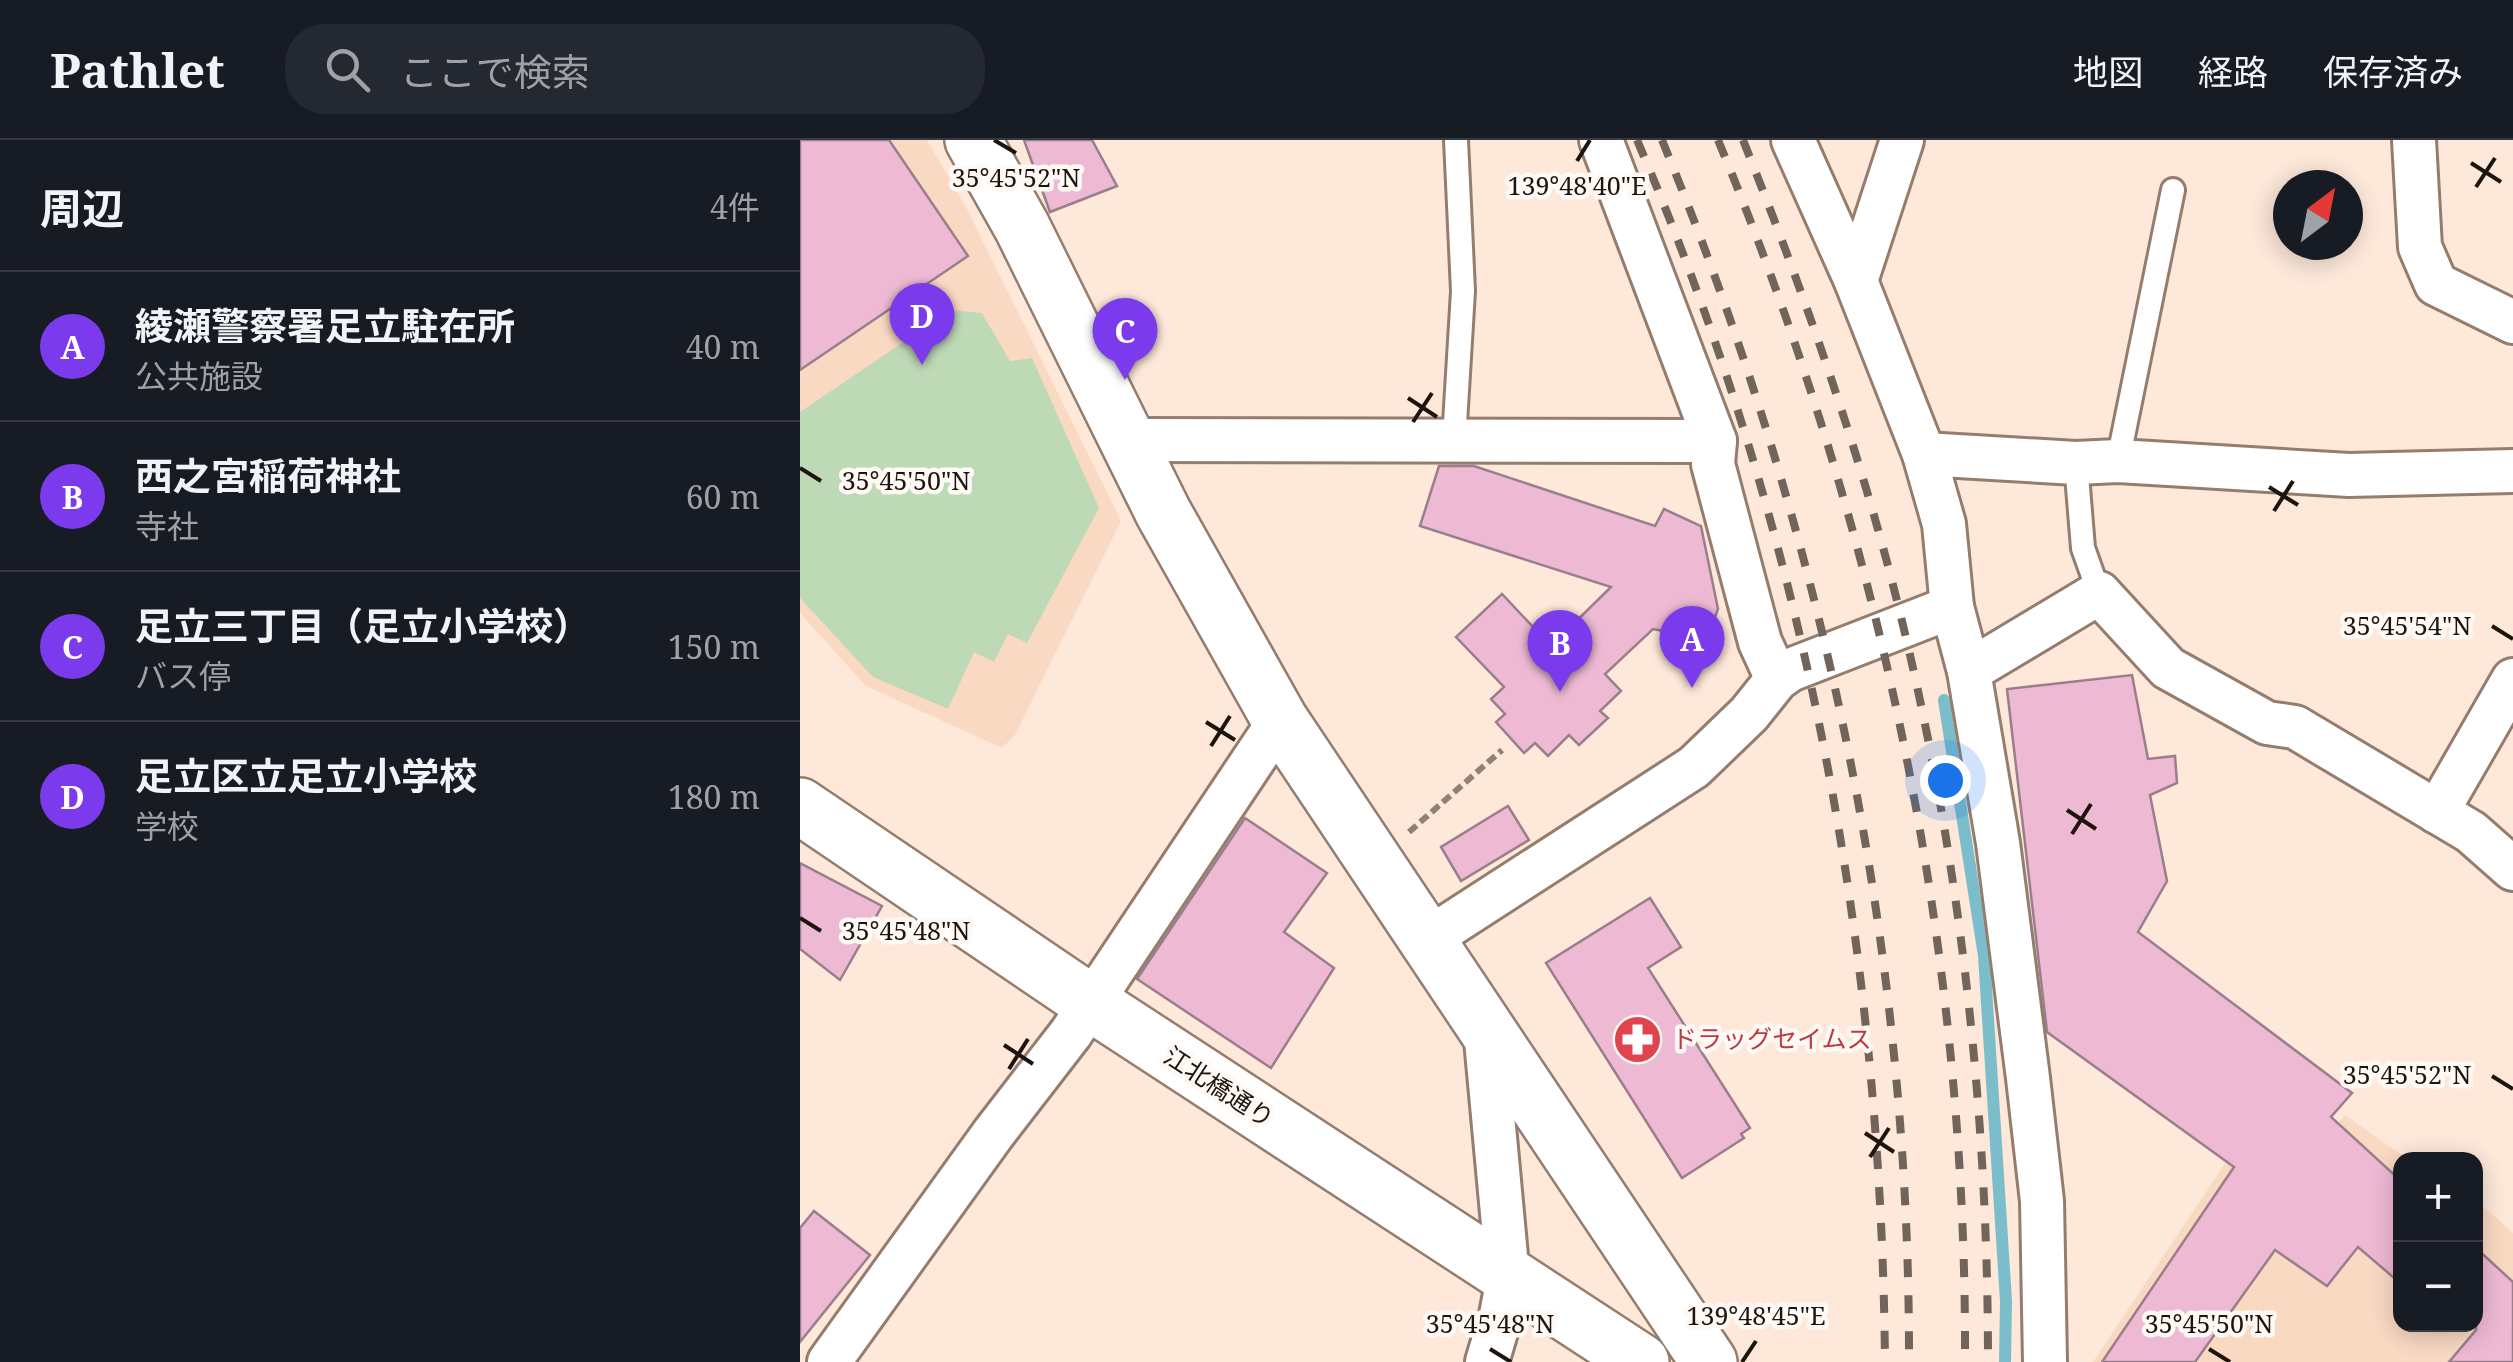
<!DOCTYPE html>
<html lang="ja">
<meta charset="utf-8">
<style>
:root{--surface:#171b24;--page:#242831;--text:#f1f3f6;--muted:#9ea1a6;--line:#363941;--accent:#7c3aed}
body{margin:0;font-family:"Noto Serif","Noto Sans JP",serif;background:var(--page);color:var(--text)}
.controls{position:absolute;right:30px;bottom:30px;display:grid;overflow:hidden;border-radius:20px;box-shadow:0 5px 25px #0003}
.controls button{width:90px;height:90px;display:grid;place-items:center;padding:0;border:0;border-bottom:2px solid var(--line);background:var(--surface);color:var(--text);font:50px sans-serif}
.compass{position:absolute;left:1473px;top:30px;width:90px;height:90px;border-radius:50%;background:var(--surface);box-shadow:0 5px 25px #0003;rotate:32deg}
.you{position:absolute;left:1145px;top:640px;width:35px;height:35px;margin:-25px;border:8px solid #fff;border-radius:50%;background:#1a73e8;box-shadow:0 0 0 15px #1a73e833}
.badge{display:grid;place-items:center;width:65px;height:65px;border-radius:50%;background:var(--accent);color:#fff;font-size:32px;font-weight:700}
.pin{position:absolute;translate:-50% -82px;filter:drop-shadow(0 2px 5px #0008)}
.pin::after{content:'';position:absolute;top:52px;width:35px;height:30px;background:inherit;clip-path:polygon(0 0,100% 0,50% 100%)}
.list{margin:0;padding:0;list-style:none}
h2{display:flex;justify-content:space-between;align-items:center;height:130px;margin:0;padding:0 40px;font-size:42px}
h2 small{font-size:32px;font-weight:400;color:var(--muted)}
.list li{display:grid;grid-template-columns:65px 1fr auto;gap:30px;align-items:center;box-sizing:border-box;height:150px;padding:0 40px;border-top:2px solid var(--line)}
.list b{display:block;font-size:38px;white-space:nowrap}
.list p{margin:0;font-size:32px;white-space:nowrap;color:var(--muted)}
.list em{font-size:32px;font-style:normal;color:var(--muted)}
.icon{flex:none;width:55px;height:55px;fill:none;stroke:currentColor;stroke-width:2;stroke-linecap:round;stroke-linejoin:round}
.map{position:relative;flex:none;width:1713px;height:1222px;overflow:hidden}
header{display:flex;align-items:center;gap:60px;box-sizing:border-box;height:140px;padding:0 50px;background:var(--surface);border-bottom:2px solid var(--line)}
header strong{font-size:48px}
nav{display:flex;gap:55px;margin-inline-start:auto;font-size:35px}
.search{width:700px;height:90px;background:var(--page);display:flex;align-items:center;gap:25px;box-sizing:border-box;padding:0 35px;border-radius:40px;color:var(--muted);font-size:38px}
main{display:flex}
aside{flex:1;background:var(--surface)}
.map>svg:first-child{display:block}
.built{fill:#fad9c2}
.green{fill:#bed9b6}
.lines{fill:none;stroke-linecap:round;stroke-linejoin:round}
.stream{stroke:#7cbdcb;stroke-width:12}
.building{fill:#eeb9d3;stroke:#997e8b;stroke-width:2.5}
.service-casing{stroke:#957d6d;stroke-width:28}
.minor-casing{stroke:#957d6d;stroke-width:48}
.tertiary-casing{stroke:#957d6d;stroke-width:60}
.secondary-casing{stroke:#957d6d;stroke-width:60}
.path{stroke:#908177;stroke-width:6;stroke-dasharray:10 5;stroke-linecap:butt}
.service{stroke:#fff;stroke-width:22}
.minor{stroke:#fff;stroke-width:42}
.tertiary{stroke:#fff;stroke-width:55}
.secondary{stroke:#fff;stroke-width:55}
.rail{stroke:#71645b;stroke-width:8;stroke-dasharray:18 18;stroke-linecap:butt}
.ticks{fill:none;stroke:#1d140e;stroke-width:4}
.labels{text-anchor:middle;stroke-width:9;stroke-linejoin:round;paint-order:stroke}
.health-label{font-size:25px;fill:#be3a42;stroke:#fef9f5;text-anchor:start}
.street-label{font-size:25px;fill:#1d140e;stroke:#fef9f5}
.ticks-label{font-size:25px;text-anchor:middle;fill:#1d140e;stroke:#fef9f5;stroke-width:9;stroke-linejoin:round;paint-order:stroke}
</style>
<header>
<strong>Pathlet</strong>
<div class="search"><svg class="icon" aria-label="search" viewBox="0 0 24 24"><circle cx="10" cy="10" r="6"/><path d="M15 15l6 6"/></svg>ここで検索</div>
<nav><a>地図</a><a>経路</a><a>保存済み</a></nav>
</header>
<main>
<aside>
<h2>周辺<small>4件</small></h2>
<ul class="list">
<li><span class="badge">A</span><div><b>綾瀬警察署足立駐在所</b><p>公共施設</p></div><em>40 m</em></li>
<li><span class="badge">B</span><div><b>西之宮稲荷神社</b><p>寺社</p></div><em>60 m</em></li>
<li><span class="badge">C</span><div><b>足立三丁目（足立小学校）</b><p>バス停</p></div><em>150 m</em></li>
<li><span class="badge">D</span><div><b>足立区立足立小学校</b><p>学校</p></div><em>180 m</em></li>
</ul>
</aside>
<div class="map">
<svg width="1713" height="1222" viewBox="0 0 1713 1222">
<rect width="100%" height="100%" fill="#fde8da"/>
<g class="built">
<polygon points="0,0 127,0 167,69 321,381 215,595 202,608 66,546 0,473"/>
<polygon points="1545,975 1607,1019 1600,1019 1600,1184 1676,1184 1676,1060 1713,1093 1713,1222 1293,1222 1434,1010 1491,1041"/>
</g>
<polygon class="green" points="151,170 182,173 210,221 232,218 299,368 227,503 208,494 194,522 174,512 148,569 73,537 0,458 0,272"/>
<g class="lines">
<polyline class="stream" points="1144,560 1184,816 1206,1161 1205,1222"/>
</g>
<g class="building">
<polygon points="0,0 89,0 168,116 0,230"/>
<polygon points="224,0 292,0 317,46 250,72"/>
<polygon points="639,326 674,326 855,386 864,369 901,386 918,469 907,499 853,489 805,534 821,551 800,571 808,578 779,605 769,595 748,616 735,603 724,613 696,582 705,574 691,559 704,547 656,497 702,454 751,506 811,447 620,386"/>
<polygon points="1332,535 1348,619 1375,616 1377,643 1350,655 1367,741 1338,792 1552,953 1531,977 1600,1040 1600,1143 1558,1107 1527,1146 1475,1110 1395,1222 1302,1222 1434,1027 1247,892 1207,549"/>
<polygon points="708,666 729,700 661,741 641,707"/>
<polygon points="445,678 527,733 484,792 534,828 471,928 337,839"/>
<polygon points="0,723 82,766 40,840 0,809"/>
<polygon points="850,758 881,807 848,828 950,988 941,994 944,998 882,1038 746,823"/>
<polygon points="14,1071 70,1115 0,1202 0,1088"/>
<polygon points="1676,1108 1713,1142 1713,1222 1649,1222 1676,1190"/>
</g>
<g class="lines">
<defs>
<g id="service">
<polyline points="654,300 663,151 656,0"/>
<polyline points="1318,321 1373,50"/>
<polyline points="1276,323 1283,408 1299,453"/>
</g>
<g id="minor">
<polyline points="801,0 915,301 913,324 960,502 977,539"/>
<polyline points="993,0 1056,141 1124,314 1144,384 1152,467 1169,531 1198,703 1228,938 1242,1061 1245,1222"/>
<polyline points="1614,0 1620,107 1636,144 1713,182"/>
<polyline points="1056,141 1102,0"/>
<polyline points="327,300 915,301"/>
<polyline points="1124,314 1276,323 1318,321 1549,335 1713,331"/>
<polyline points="1169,531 1299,453 1368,528 1467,583 1495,587 1671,692 1713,729"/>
<polyline points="1637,672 1713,540"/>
<polyline points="628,799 894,627 949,574 977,539 990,530 1152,467"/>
<polyline points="685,889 708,1138 701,1175 687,1222"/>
<polyline points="29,1222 193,994 271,893 480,580"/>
</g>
<polyline id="tertiary" points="173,0 222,87 363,372 480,580 909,1222"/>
<polyline id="secondary" points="0,666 291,863 841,1222"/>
</defs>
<use href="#service" class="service-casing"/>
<use href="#minor" class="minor-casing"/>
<use href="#tertiary" class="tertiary-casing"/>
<use href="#secondary" class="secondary-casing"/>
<polyline class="path" points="609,692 702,610"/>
<use href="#service" class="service"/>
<use href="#minor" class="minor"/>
<use href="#tertiary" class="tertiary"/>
<use href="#secondary" class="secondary"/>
<g class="rail">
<path d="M837,0C1004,389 1081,800 1085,1222"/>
<path d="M862,0C1022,389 1110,801 1109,1222"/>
<path d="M918,0C1079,388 1167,801 1165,1222"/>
<path d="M943,0C998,138 1048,278 1087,422C1156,682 1188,953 1188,1222"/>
</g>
</g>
<path class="ticks" d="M194,0L216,13M777,21L790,0M1671,23L1701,42M1676,47L1695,18M608,258L637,277M613,282L632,253M0,328L21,341M1469,347L1498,365M1474,371L1493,341M1692,486L1713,499M406,582L435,600M411,606L430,576M1267,670L1296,689M1272,694L1291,664M0,778L21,791M204,905L233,924M209,929L228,899M1692,936L1713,949M1065,993L1094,1012M1070,1017L1089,988M690,1209L711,1222M1409,1209L1430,1222M942,1222L956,1201"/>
<defs>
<symbol id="pharmacy-disc" viewBox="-11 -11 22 22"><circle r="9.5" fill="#e0444e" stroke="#fef9f5"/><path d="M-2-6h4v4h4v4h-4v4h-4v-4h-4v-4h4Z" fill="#fff"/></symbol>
</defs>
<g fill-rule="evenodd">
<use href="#pharmacy-disc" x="810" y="872" width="55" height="55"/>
</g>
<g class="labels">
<g class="health-label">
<text x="872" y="908">ドラッグセイムス</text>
</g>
<g class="street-label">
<text transform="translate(419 947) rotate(33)" y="9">江北橋通り</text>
</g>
</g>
<g class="ticks-label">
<text x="216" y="47">35°45'52"N</text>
<text x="777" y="55">139°48'40"E</text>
<text x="106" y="350">35°45'50"N</text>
<text x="1607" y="495">35°45'54"N</text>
<text x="106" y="800">35°45'48"N</text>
<text x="1607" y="944">35°45'52"N</text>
<text x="956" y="1185">139°48'45"E</text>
<text x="690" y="1193">35°45'48"N</text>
<text x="1409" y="1193">35°45'50"N</text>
</g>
</svg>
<div class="controls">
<button>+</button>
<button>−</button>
</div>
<svg class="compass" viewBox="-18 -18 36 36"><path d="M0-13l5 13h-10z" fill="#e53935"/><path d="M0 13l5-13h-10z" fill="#9ea1a6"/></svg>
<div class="you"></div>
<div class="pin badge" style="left:892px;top:548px">A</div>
<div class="pin badge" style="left:760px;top:552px">B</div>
<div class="pin badge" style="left:325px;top:240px">C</div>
<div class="pin badge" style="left:122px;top:225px">D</div>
</div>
</main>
